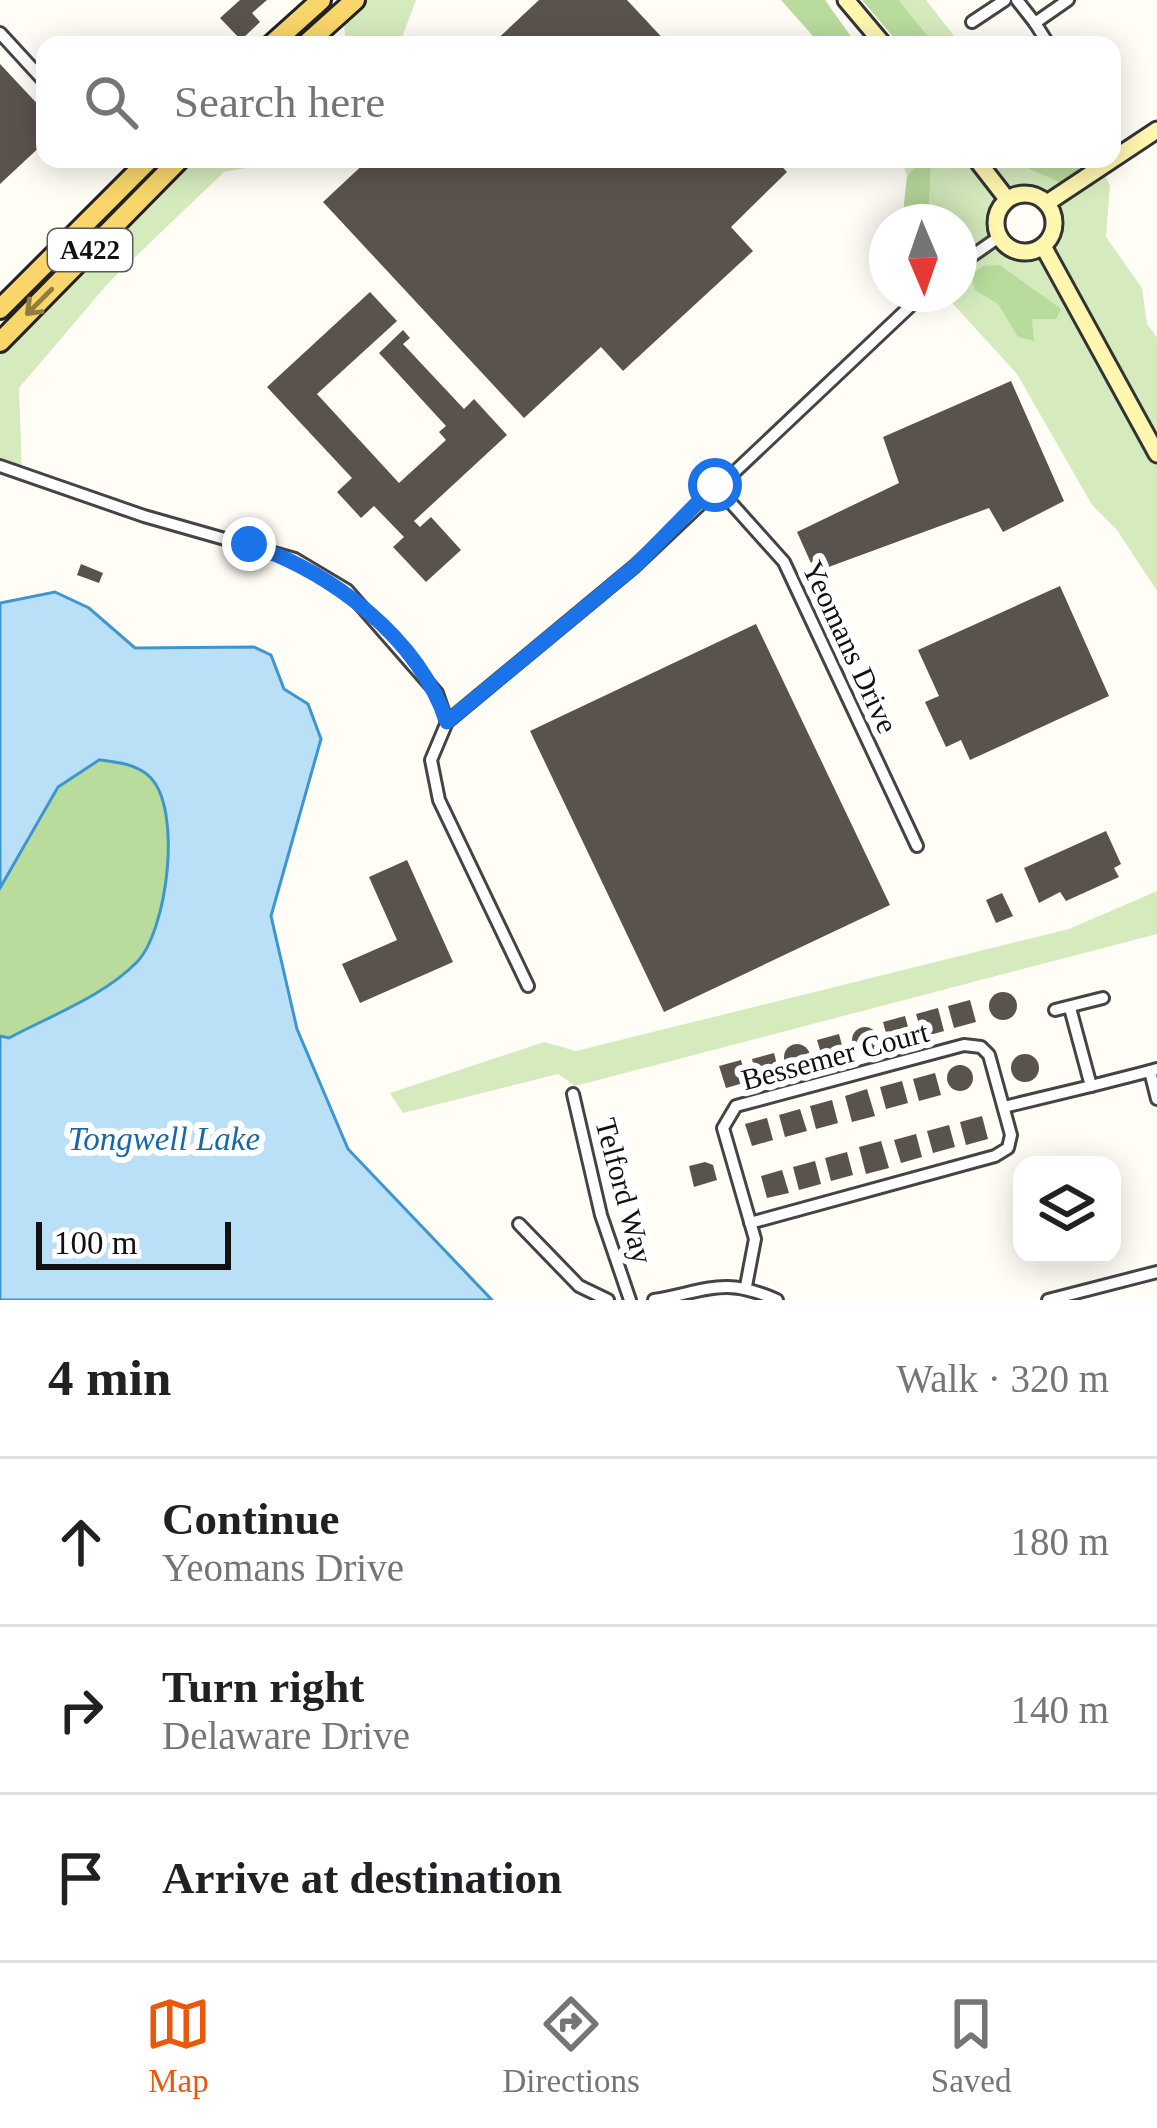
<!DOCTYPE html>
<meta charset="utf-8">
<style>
:root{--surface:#fff;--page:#f2f2f2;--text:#202124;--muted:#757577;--line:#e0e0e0;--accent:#ea580c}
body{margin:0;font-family:Georgia,serif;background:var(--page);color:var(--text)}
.controls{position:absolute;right:36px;bottom:36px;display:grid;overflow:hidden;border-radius:24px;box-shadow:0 6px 30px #0003}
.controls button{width:108px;height:108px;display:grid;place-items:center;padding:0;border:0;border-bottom:3px solid var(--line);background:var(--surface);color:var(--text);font:60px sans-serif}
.compass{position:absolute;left:869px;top:204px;width:108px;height:108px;border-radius:50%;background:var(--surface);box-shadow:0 6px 30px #0003;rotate:178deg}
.scale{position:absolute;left:36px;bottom:30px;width:195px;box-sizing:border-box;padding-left:12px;border:6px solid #111;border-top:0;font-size:33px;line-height:42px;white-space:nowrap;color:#111;-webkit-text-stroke:9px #fff;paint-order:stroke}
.stop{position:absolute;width:36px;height:36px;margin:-27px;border:9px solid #1a73e8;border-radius:50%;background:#fff}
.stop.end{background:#1a73e8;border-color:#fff;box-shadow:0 3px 12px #0008}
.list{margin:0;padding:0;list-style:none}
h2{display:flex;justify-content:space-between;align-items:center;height:156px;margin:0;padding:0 48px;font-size:51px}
h2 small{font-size:39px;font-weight:400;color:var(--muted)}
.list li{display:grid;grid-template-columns:78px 1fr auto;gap:36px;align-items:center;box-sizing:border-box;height:168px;padding:0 48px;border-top:3px solid var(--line)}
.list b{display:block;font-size:45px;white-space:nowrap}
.list p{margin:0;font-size:39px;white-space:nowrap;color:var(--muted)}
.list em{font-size:39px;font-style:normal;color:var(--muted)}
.icon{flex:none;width:66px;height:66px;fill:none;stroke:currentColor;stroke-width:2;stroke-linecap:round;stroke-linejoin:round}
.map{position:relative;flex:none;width:1157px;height:1300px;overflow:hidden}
.search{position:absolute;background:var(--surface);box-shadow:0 6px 30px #0003;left:36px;right:36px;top:36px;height:132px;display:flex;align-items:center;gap:30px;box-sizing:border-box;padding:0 42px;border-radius:24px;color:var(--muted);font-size:45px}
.sheet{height:660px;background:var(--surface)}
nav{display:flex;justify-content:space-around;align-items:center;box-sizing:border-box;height:168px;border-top:3px solid var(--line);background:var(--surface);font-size:33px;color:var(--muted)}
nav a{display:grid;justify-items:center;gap:6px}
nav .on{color:var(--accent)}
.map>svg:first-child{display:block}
.green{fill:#d5ebbd;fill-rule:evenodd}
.forest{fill:#b9dc9c}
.water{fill:#b9e0f7;stroke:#3f96cf;stroke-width:3}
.building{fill:#5a524d}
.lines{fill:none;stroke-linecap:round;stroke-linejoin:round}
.street-casing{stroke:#444;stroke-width:16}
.secondary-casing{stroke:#333;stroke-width:21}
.primary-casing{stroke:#222;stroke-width:24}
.street{stroke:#fff;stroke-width:10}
.secondary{stroke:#fff6b0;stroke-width:15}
.primary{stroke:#f9d66b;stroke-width:18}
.oneway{stroke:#917d42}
.route{stroke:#1a73e8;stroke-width:15}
.labels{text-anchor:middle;stroke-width:12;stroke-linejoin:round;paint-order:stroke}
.shield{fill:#fff;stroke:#585858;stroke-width:3}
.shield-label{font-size:27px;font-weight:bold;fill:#111}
.street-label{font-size:30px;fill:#111;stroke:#fff}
.water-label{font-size:33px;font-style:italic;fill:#1768a6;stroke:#fff}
</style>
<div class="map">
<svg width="1157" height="1300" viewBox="0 0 1157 1300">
<rect width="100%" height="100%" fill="#fffdf5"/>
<g class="green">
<polygon points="355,0 416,0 399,45 346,45 343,11"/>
<polygon points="899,0 926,0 961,45 935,45"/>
<polygon points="180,159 294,159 224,172 110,281 19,388 22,475 0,466 0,342"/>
<path d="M901,159H1007L1072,188L1101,169L1110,185L1106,237L1142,288L1147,324L1157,337V435L1150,440L1157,454V591L1117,530L1092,505L1017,374L944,294H959V222H928L931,165H917L907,176ZM1030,193L1053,213V233L1043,246L1018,252L999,237L996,215L1007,199Z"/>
<polygon points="1157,891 1157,934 575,1086 558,1074 403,1113 390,1093 544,1042 576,1051 1069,929"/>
</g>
<g class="forest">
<polygon points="781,0 825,0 857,45 821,45"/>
<polygon points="862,0 899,0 935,45 900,45"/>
<polygon points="1007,159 1095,159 1101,169 1072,188"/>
<polygon points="931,164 928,222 902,222 907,176 917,165"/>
<polygon points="1000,265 1061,309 1056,319 1032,319 1034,341 1018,337 998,304 975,290 971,275 983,266"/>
<path d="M99,759C117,762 137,764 150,777C183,810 167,931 137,962C104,996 50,1016 9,1038L0,1036V888L58,787Z"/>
</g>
<path class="water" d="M55,592L89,608L135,648L254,647L271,655L284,689L308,704L321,739L271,916L297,1029L348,1149L492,1300H0V1036L9,1038C50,1016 104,996 137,962C167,931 183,810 150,777C137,764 117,762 99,760L58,787L0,888V603Z"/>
<g class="building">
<polygon points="240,0 267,0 252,13 260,22 241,40 220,18"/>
<polygon points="539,0 627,0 669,45 491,45"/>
<polygon points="0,64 45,112 45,142 0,184"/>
<polygon points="369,159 775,159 787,172 731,227 753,251 623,371 601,347 524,418 323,202"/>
<polygon points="370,292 397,321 317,394 399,483 446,440 439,432 446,426 379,353 403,330 410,338 403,344 464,409 474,399 507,435 414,521 420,527 431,517 461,550 426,582 393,547 404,537 374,506 361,518 337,492 352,478 267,387"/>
<polygon points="1011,381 1064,501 1003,532 989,508 815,572 797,532 899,483 883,437"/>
<polygon points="81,564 103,573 99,583 77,575"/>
<polygon points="1060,586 1109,696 970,760 961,740 946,747 925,702 939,696 918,650"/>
<polygon points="756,624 890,905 664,1012 530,731"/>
<polygon points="1106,831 1121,864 1114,868 1119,877 1066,901 1060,892 1039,903 1024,868"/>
<polygon points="407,860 453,962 360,1003 342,964 397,940 369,877"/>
<polygon points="1002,893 1013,916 996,923 986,900"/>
<circle cx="1003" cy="1006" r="14"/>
<polygon points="970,1000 976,1022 954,1028 948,1006"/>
<polygon points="938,1008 944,1031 923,1037 916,1014"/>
<polygon points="905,1016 911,1038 889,1044 883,1022"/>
<circle cx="865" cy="1040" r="13"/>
<polygon points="839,1034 845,1057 824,1063 817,1040"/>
<circle cx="797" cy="1057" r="13"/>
<polygon points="774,1053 780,1076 758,1082 752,1059"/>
<circle cx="1025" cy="1068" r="14"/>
<polygon points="741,1060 747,1082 726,1088 719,1066"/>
<circle cx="960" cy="1078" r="13"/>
<polygon points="935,1073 941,1095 919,1101 913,1079"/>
<polygon points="902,1081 908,1103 886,1109 880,1087"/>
<polygon points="867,1089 875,1116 852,1122 845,1096"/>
<polygon points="832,1100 838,1123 816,1129 810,1106"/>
<polygon points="800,1109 807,1131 785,1137 779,1115"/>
<polygon points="982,1116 988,1139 966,1145 960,1122"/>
<polygon points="767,1118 773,1140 752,1146 745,1124"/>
<polygon points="949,1125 955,1147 933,1153 927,1131"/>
<polygon points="916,1134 922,1157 901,1163 894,1140"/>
<polygon points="881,1141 889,1168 866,1174 859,1147"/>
<polygon points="847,1152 853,1175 831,1181 825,1158"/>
<polygon points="815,1161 821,1184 799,1190 793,1167"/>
<polygon points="705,1162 713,1165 717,1180 694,1187 689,1166"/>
<polygon points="782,1170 789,1193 767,1198 761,1176"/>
</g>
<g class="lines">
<defs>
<g id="street">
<polyline points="1017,0 1035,23 1068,0"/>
<polyline points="972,22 1005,0"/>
<polyline points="1035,23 1049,45"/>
<polyline points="0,33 45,82"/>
<polyline points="959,265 999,237"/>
<polyline points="0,466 144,516 295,559 347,590 437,693 447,722"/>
<polyline points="715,485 784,562 917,846"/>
<polyline points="528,986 439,800 431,760 447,722 635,566 923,294"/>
<polyline points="1070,1008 1091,1086 1150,1071"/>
<polyline points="1055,1010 1103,998"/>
<polyline points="1157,1069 1150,1071 1157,1099"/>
<polyline points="573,1094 601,1215 630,1300"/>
<polyline points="1004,1107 1091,1086"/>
<polyline points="519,1224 579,1286 608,1300"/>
<polyline points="746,1286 755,1239 723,1128 736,1106 964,1045 981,1047 989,1055 1011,1135 1008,1148 995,1156 750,1223"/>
<path d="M654,1300C707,1291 723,1276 777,1300"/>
<polyline points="1048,1300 1157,1272"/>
</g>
<g id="secondary">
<polyline points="846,0 884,45"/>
<polyline points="976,159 1007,199"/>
<circle cx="1025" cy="223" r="29"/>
<polyline points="1047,203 1157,130"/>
<polyline points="1043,246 1157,454"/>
</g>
<g id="primary">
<polyline points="271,45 321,0"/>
<polyline points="305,45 355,0"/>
<polyline points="0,309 150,159"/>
<polyline points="0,342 180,159"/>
</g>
</defs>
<use href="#street" class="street-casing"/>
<use href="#secondary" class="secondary-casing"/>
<use href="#primary" class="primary-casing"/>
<use href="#street" class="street"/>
<use href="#secondary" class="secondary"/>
<use href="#primary" class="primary"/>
</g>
<defs><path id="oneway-shaft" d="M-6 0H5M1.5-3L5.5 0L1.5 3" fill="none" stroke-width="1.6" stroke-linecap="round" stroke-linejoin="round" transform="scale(3)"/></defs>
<use class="oneway" href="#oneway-shaft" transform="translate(39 302) rotate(135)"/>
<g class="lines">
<path class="route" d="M249,544C332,573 417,636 447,722L635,566L715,485"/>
</g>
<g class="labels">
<rect class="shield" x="48" y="229" width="84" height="42" rx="9"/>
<g class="shield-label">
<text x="90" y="259">A422</text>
</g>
<g class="street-label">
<text transform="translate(850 647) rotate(65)" y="10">Yeomans Drive</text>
<text transform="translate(835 1056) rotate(-15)" y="10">Bessemer Court</text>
<text transform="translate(624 1191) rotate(75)" y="10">Telford Way</text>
</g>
<g class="water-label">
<text x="164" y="1150">Tongwell Lake</text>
</g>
</g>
</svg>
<div class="controls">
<button><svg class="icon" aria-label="layers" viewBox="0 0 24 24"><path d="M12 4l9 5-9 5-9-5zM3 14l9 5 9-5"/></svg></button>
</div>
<svg class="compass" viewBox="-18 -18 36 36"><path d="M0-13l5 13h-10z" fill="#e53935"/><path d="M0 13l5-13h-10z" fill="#757577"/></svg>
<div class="scale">100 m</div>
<div class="stop" style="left:715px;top:485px"></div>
<div class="stop end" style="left:249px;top:544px"></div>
<div class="search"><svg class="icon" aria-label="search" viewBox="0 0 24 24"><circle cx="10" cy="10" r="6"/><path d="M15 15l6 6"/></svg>Search here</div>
</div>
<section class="sheet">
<h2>4 min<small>Walk · 320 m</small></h2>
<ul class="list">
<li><svg class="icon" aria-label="ahead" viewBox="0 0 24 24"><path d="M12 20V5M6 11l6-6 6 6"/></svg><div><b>Continue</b><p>Yeomans Drive</p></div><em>180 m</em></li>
<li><svg class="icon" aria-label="right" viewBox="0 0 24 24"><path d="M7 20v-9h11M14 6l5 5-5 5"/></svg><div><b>Turn right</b><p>Delaware Drive</p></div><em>140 m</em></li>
<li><svg class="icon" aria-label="arrive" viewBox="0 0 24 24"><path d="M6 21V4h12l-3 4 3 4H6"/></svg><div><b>Arrive at destination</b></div></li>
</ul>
</section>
<nav>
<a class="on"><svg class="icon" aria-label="map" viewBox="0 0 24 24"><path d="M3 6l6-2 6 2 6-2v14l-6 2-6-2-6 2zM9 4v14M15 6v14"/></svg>Map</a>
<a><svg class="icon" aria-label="directions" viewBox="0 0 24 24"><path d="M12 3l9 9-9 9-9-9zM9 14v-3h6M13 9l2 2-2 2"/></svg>Directions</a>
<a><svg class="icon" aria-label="saved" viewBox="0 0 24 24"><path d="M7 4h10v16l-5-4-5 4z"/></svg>Saved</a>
</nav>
